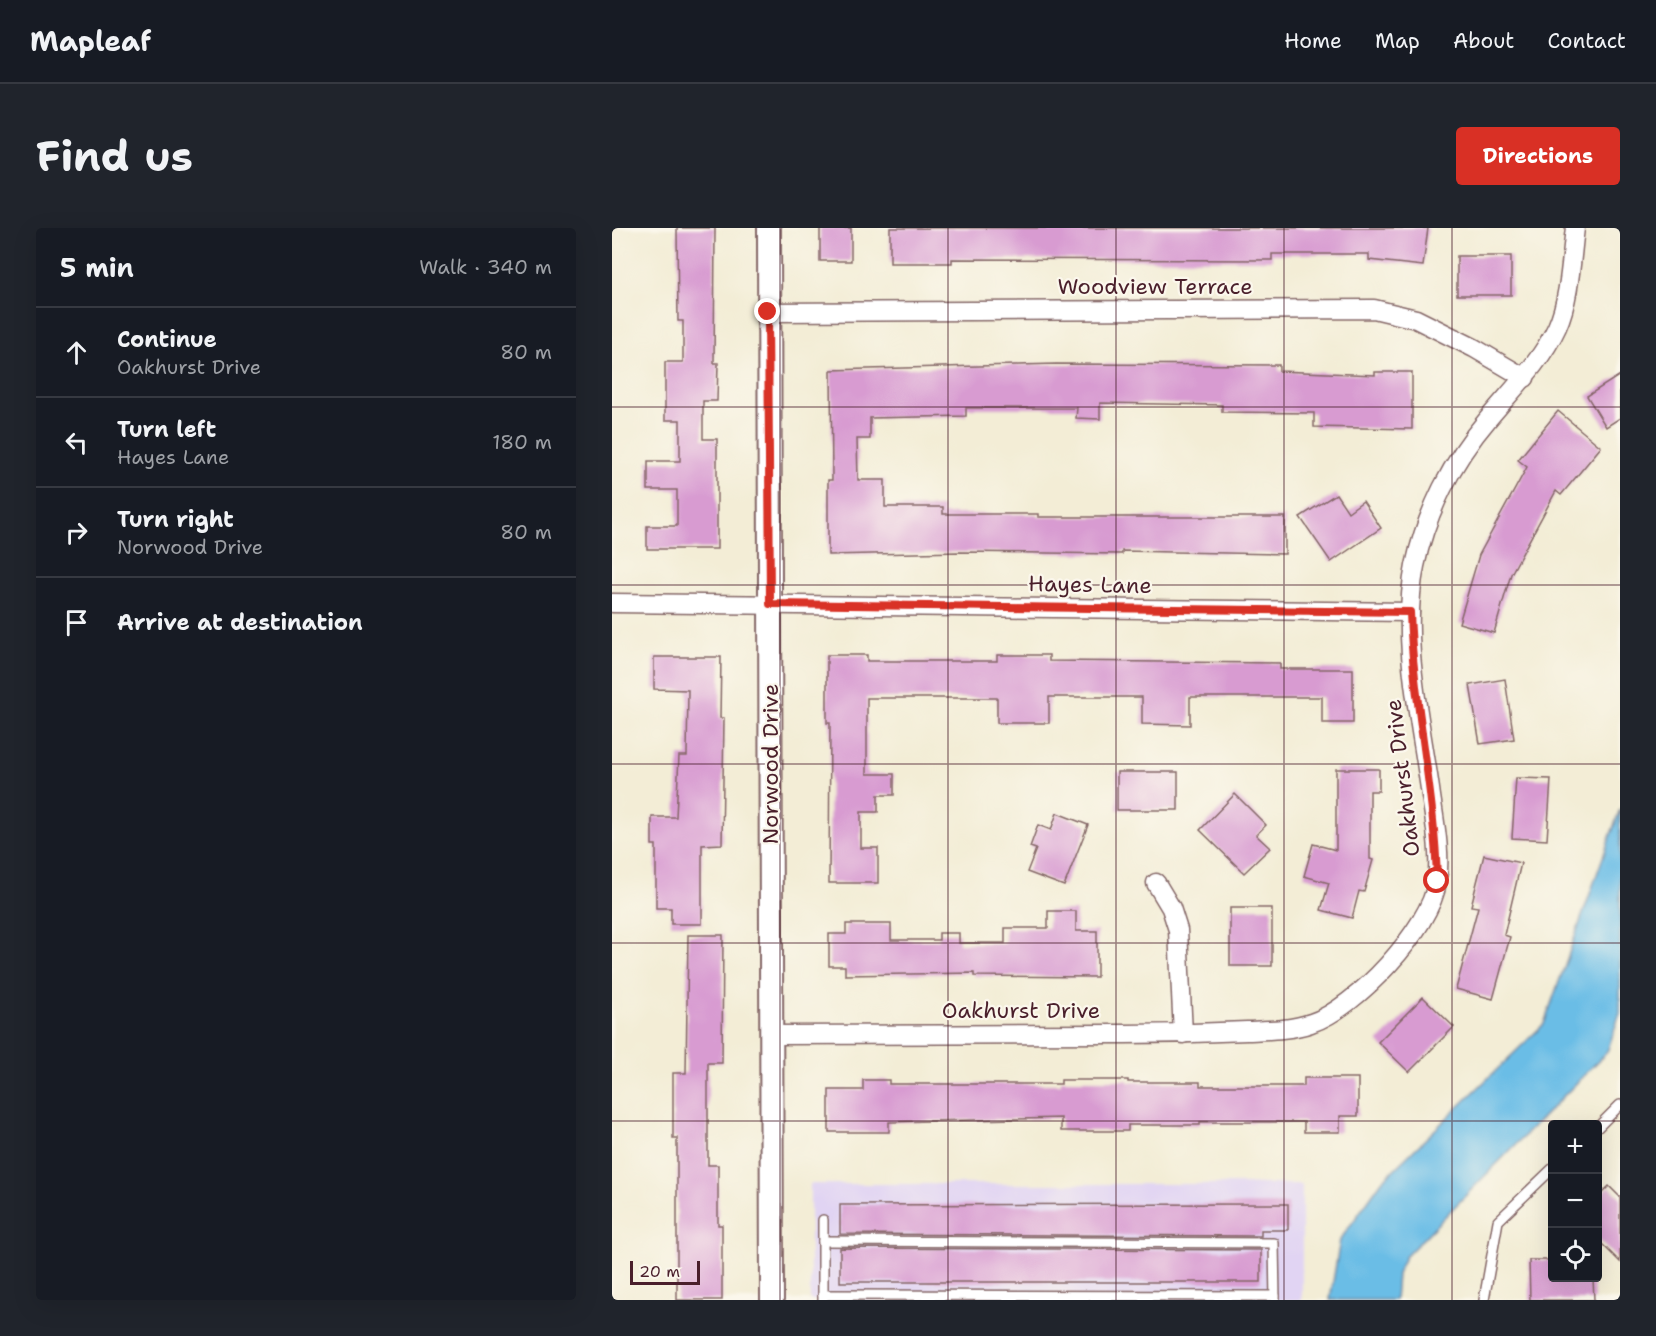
<!DOCTYPE html>
<meta charset="utf-8">
<style>
:root{--surface:#171b24;--page:#20242c;--text:#f1f3f6;--muted:#9ea1a6;--line:#363941;--accent:#d93025}
body{margin:0;font-family:"Shantell Sans",sans-serif;background:var(--page);color:var(--text)}
.controls{position:absolute;right:18px;bottom:18px;display:grid;overflow:hidden;border-radius:6px;box-shadow:0 6px 24px #0002}
.controls button{width:54px;height:54px;display:grid;place-items:center;padding:0;border:0;border-bottom:2px solid var(--line);background:var(--surface);color:var(--text);font:30px sans-serif}
.scale{position:absolute;left:18px;bottom:15px;width:70px;box-sizing:border-box;padding-left:6px;border:3px solid #4a1f2b;border-top:0;font-size:16px;line-height:21px;white-space:nowrap;color:#4a1f2b;-webkit-text-stroke:4px #fbf7ec;paint-order:stroke}
.stop{position:absolute;width:18px;height:18px;margin:-14px;border:4px solid #d93025;border-radius:50%;background:#fff}
.stop.end{background:#d93025;border-color:#fff;box-shadow:0 2px 6px #0008}
.list{margin:0;padding:0;list-style:none}
h2{display:flex;justify-content:space-between;align-items:center;height:78px;margin:0;padding:0 24px;font-size:26px}
h2 small{font-size:20px;font-weight:400;color:var(--muted)}
.list li{display:grid;grid-template-columns:39px 1fr auto;gap:18px;align-items:center;box-sizing:border-box;height:90px;padding:0 24px;border-top:2px solid var(--line)}
.list b{display:block;font-size:22px;white-space:nowrap}
.list p{margin:0;font-size:20px;white-space:nowrap;color:var(--muted)}
.list em{font-size:20px;font-style:normal;color:var(--muted)}
.icon{flex:none;width:33px;height:33px;fill:none;stroke:currentColor;stroke-width:2;stroke-linecap:round;stroke-linejoin:round}
.map{position:relative;flex:none;width:1008px;height:1072px;overflow:hidden;border-radius:6px}
header{display:flex;align-items:center;gap:36px;box-sizing:border-box;height:84px;padding:0 30px;background:var(--surface);border-bottom:2px solid var(--line)}
header strong{font-size:28px}
nav{display:flex;gap:33px;margin-inline-start:auto;font-size:21px}
.intro{display:flex;align-items:center;justify-content:space-between;box-sizing:border-box;height:144px;padding:0 36px}
h1{margin:0;font-size:42px}
.button{padding:15px 27px;border-radius:6px;background:var(--accent);color:#fff;font-size:21px;font-weight:700}
main{display:flex;gap:36px;padding:0 36px}
aside{flex:1;background:var(--surface);border-radius:6px;box-shadow:0 6px 24px #0002}
.map>svg:first-child{display:block}
.built{fill:#e1d4f3}
.water{fill:#6abde6;stroke:#5a6e88;stroke-width:1.5}
.building{fill:#d89bd1}
.lines{fill:none;stroke-linecap:round;stroke-linejoin:round}
.service-casing{stroke:#856767;stroke-width:12}
.minor-casing{stroke:#856767;stroke-width:21}
.tertiary-casing{stroke:#856767;stroke-width:26}
.service{stroke:#fff;stroke-width:9}
.minor{stroke:#fff;stroke-width:18}
.tertiary{stroke:#fff;stroke-width:22}
.route{stroke:#d93025;stroke-width:8}
.grid{fill:none;stroke:#4a1f2b;stroke-width:1.5;stroke-opacity:0.55}
.labels{text-anchor:middle;stroke-width:4.5;stroke-linejoin:round;paint-order:stroke}
.street-label{font-size:22px;fill:#4a1f2b;stroke:#fbf7ec}
</style>
<header>
<strong>Mapleaf</strong>
<nav><a>Home</a><a>Map</a><a>About</a><a>Contact</a></nav>
</header>
<div class="intro"><h1>Find us</h1><a class="button">Directions</a></div>
<main>
<aside>
<h2>5 min<small>Walk · 340 m</small></h2>
<ul class="list">
<li><svg class="icon" aria-label="ahead" viewBox="0 0 24 24"><path d="M12 20V5M6 11l6-6 6 6"/></svg><div><b>Continue</b><p>Oakhurst Drive</p></div><em>80 m</em></li>
<li><svg class="icon" aria-label="left" viewBox="0 0 24 24"><path d="M17 20v-9H6M10 6l-5 5 5 5"/></svg><div><b>Turn left</b><p>Hayes Lane</p></div><em>180 m</em></li>
<li><svg class="icon" aria-label="right" viewBox="0 0 24 24"><path d="M7 20v-9h11M14 6l5 5-5 5"/></svg><div><b>Turn right</b><p>Norwood Drive</p></div><em>80 m</em></li>
<li><svg class="icon" aria-label="arrive" viewBox="0 0 24 24"><path d="M6 21V4h12l-3 4 3 4H6"/></svg><div><b>Arrive at destination</b></div></li>
</ul>
</aside>
<div class="map">
<svg width="1008" height="1072" viewBox="0 0 1008 1072">
<rect width="100%" height="100%" fill="#fbf7ec"/>
<filter id="ink" filterUnits="userSpaceOnUse"><feTurbulence type="fractalNoise" baseFrequency=".0167" numOctaves="2"/><feDisplacementMap in="SourceGraphic" scale="12" xChannelSelector="R" yChannelSelector="G"/><feConvolveMatrix kernelMatrix="1 2 1 2 8 2 1 2 1" color-interpolation-filters="sRGB"/></filter>
<filter id="wash" filterUnits="userSpaceOnUse"><feTurbulence type="fractalNoise" baseFrequency=".008" numOctaves="4" result="noise"/><feDisplacementMap in="SourceGraphic" scale="24" xChannelSelector="R" yChannelSelector="G"/><feGaussianBlur stdDeviation="1.35" result="paint"/><feColorMatrix in="noise" values="0 0 0 0 0 0 0 0 0 0 0 0 0 0 0 0 0 1.4 0 .05"/><feComposite in="paint" operator="in"/></filter>
<g filter="url(#wash)">
<rect width="100%" height="100%" fill="#f3edd6"/>
<rect class="built" x="198" y="956" width="492" height="116"/>
<polygon class="water" points="1008,581 1008,785 995,824 793,1029 785,1046 783,1072 718,1072 728,1012 770,953 932,796"/>
<g id="blocks">
<g class="building">
<polygon points="65,0 103,0 102,135 106,135 105,173 91,173 91,211 105,211 105,321 35,321 35,298 65,298 65,262 36,262 36,233 68,233 68,192 53,192 53,134 71,134 71,93 66,93"/>
<rect x="208" y="0" width="31" height="33"/>
<polygon points="278,0 816,0 811,38 757,32 757,26 660,26 660,32 340,31 340,35 278,35"/>
<rect x="845" y="28" width="54" height="39"/>
<polygon points="444,136 667,137 667,143 763,147 763,144 800,144 800,201 702,199 702,185 610,184 610,177 488,175 488,191 464,190 465,180 354,180 354,188 258,190 258,211 245,211 246,252 273,252 273,279 331,279 331,286 426,286 426,289 673,289 673,326 510,323 510,326 348,324 216,327 216,252 220,252 219,142"/>
<polygon points="1008,147 1008,190 994,199 975,168"/>
<polygon points="946,183 989,219 949,267 944,263 899,346 882,405 847,395 867,327 915,239 906,232"/>
<polygon points="724,266 736,284 751,273 769,300 719,334 688,289"/>
<polygon points="215,427 255,427 255,433 385,433 385,427 437,427 437,433 668,435 668,441 741,441 741,495 710,495 710,469 578,469 578,497 530,496 530,469 437,469 437,495 385,495 385,470 255,470 255,546 282,546 282,567 266,567 266,584 249,584 249,620 266,620 266,655 217,655 218,495 215,495"/>
<polygon points="42,429 109,429 108,490 112,490 110,616 90,617 90,696 59,696 59,680 44,680 44,617 40,617 40,589 64,589 67,528 75,528 76,462 42,461"/>
<polygon points="893,451 902,511 868,516 858,457"/>
<polygon points="724,541 767,541 767,563 758,563 758,631 761,632 752,664 747,663 740,690 709,682 717,655 692,648 701,616 724,622"/>
<rect x="505" y="544" width="61" height="38"/>
<polygon points="904,550 939,551 935,612 900,610"/>
<polygon points="623,566 654,597 644,607 658,620 632,645 588,602"/>
<polygon points="445,585 476,597 452,658 415,644 424,621 418,619 426,597 439,602"/>
<polygon points="872,627 909,635 892,707 898,709 881,771 844,761 866,679 859,678"/>
<rect x="618" y="680" width="42" height="58"/>
<polygon points="436,683 464,683 464,703 485,703 485,749 362,748 362,745 233,747 233,738 217,738 217,706 234,706 234,696 279,696 279,712 327,712 327,705 347,705 347,715 393,715 393,700 436,700"/>
<polygon points="76,707 111,707 110,835 96,835 96,937 106,937 106,997 110,997 110,1072 65,1072 65,910 61,910 61,845 74,845"/>
<polygon points="811,769 842,799 797,844 766,814"/>
<polygon points="692,850 746,850 746,888 728,888 728,904 692,904 692,894 588,894 588,897 516,897 516,903 449,903 449,890 277,894 277,904 217,904 217,862 251,862 251,852 277,852 277,856 449,856 449,852 516,852 516,854 588,854 588,858 692,858"/>
<polygon points="997,958 1008,969 1008,1034 986,1012 986,969"/>
<polygon points="676,976 676,1002 649,1002 649,1008 228,1006 228,977"/>
<polygon points="228,1020 649,1022 649,1054 228,1054"/>
<polygon points="917,1032 940,1032 940,1050 981,1050 982,1072 918,1072"/>
</g>
</g>
</g>
<g filter="url(#ink)">
<use href="#blocks" fill-opacity="0" stroke="#856767" stroke-width="1.5"/>
<g class="lines">
<defs>
<g id="service">
<polyline points="986,899 1008,877"/>
<polyline points="211,992 211,1072"/>
<polyline points="211,1013 662,1015 663,1072"/>
<polyline points="211,1067 663,1068"/>
<polyline points="872,1072 886,993 940,941"/>
</g>
<g id="minor">
<polyline points="156,84 762,81 804,91 862,120 913,150"/>
<polyline points="0,375 798,384"/>
<polyline points="544,655 559,680 566,702 571,806"/>
<path d="M159,807C277,807 395,806 513,806C554,806 594,805 635,803C657,802 679,802 699,795C743,781 819,700 825,654C829,626 823,595 819,568C809,493 788,413 803,338C814,285 840,233 876,191C900,162 929,134 945,99C958,70 959,31 963,0"/>
</g>
<polyline id="tertiary" points="157,0 160,1072"/>
</defs>
<use href="#service" class="service-casing"/>
<use href="#minor" class="minor-casing"/>
<use href="#tertiary" class="tertiary-casing"/>
<use href="#service" class="service"/>
<use href="#minor" class="minor"/>
<use href="#tertiary" class="tertiary"/>
</g>
</g>
<g class="lines" filter="url(#ink)">
<path class="route" d="M156,84L158,376L798,384C801,475 823,563 825,653"/>
</g>
<path class="grid" d="M168,0V1072M336,0V1072M504,0V1072M672,0V1072M840,0V1072M0,179H1008M0,357H1008M0,536H1008M0,715H1008M0,893H1008"/>
<g class="labels">
<g class="street-label">
<text x="543" y="66">Woodview Terrace</text>
<text transform="translate(478 356) rotate(1)" y="8">Hayes Lane</text>
<text transform="translate(158 536) rotate(-90)" y="8">Norwood Drive</text>
<text transform="translate(790 550) rotate(-97)" y="8">Oakhurst Drive</text>
<text x="409" y="790">Oakhurst Drive</text>
</g>
</g>
</svg>
<div class="controls">
<button>+</button>
<button>−</button>
<button><svg class="icon" aria-label="locate" viewBox="0 0 24 24"><circle cx="12" cy="12" r="6"/><path d="M12 2v4M12 18v4M2 12h4M18 12h4"/></svg></button>
</div>
<div class="scale">20 m</div>
<div class="stop" style="left:825px;top:653px"></div>
<div class="stop end" style="left:156px;top:84px"></div>
</div>
</main>
